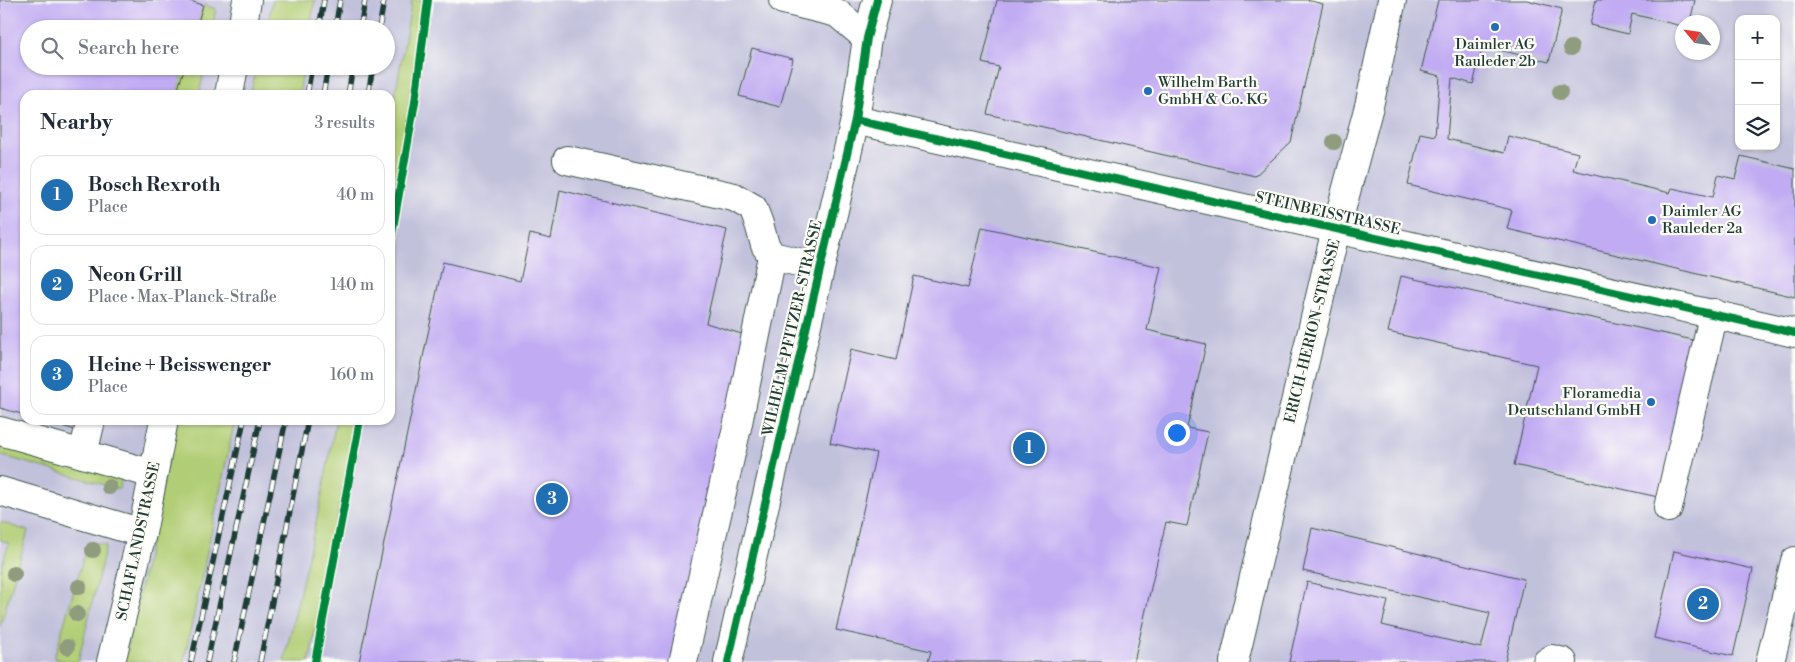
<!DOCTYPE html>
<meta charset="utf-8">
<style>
:root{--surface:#fff;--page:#f6f6f7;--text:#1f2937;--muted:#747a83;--line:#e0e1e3;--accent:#1f6fb2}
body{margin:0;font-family:"Libre Bodoni",serif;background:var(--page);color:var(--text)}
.controls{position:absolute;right:15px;top:15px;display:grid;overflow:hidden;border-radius:10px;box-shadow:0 1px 4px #0004}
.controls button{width:45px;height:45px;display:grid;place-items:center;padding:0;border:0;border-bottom:1px solid var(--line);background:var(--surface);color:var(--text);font:25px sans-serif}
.compass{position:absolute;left:1675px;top:15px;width:45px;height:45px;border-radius:50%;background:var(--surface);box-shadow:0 1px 4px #0004;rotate:299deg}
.you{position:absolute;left:1176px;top:432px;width:18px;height:18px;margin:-12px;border:4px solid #fff;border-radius:50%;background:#1a73e8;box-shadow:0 0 0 8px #1a73e833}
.badge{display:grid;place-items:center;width:32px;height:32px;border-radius:50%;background:var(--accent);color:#fff;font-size:16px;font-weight:700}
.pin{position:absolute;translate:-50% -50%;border:2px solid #fff;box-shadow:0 1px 5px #0006}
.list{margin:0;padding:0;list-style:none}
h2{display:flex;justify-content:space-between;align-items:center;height:65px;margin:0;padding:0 20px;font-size:21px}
h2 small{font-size:16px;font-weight:400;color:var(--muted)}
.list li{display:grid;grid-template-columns:32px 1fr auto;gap:15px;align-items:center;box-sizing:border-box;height:80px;margin:0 10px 10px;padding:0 10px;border:1px solid var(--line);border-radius:15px}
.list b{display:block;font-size:19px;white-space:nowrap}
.list p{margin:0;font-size:16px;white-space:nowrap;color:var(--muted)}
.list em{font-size:16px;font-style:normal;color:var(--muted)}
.icon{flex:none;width:28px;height:28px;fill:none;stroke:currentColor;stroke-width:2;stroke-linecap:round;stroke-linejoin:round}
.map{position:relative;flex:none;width:1795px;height:662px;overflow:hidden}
.search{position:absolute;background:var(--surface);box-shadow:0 1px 4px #0004;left:20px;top:20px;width:375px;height:55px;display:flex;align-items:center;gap:12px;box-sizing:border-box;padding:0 18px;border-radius:28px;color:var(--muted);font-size:19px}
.panel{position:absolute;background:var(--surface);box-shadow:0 1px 4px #0004;left:20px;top:90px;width:375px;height:335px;border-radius:15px}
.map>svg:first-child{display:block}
.industrial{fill:#c2c1dc;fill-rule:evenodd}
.green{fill:#b1cd74;stroke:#688554}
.building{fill:#c1acf3}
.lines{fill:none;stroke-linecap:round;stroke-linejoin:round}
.minor-casing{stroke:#3e564a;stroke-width:30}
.minor{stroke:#fff;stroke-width:28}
.rail-casing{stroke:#1f3d34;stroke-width:5.5}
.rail{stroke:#fdfcf7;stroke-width:4;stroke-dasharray:11;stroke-linecap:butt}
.cycleway-casing{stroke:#fdfcf7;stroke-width:11}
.cycleway{stroke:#00873e;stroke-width:8}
.tree{fill:#8f9c7e}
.poi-dot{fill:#1f6fb2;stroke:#fdfcf7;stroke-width:2}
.labels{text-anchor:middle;stroke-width:4.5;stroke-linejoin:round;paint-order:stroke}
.poi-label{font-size:15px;fill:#1f3d34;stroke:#fdfcf7;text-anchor:start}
.street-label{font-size:15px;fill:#1f3d34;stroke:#fdfcf7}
</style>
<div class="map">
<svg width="1795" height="662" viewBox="0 0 1795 662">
<rect width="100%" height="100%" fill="#fdfcf7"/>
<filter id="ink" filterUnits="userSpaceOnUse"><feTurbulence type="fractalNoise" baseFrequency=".02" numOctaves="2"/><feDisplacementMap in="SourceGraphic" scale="10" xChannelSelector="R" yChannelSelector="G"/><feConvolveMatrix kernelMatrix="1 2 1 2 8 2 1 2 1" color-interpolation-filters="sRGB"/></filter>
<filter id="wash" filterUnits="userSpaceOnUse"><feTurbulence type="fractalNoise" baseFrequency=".0096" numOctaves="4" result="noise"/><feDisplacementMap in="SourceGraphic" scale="20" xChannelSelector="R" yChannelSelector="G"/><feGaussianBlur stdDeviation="1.12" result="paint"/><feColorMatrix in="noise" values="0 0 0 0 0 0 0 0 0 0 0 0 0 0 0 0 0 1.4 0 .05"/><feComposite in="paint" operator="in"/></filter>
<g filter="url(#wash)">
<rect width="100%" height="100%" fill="#ebe4c4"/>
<g class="industrial">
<polygon points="0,0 273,0 266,29 29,29 29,66 257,66 250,95 25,95 25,420 177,420 124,662 0,662"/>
<polygon points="315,0 412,0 390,125 390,95 299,95 304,66 386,66 386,29 310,29"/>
<path d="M423,0H1795V662H309L356,420H390V220L409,108ZM1739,19H1776V146H1739ZM1682,22H1712V52H1682Z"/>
<polygon points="233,420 336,420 322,495 284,662 178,662"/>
</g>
<g class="green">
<polygon points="273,0 315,0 310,29 266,29"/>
<polygon points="412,0 423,0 409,108 390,220 390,125"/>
<polygon points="203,5 216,9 212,29 196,29"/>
<polygon points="185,66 205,66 199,95 176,95"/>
<polygon points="257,66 304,66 299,95 250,95"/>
<polygon points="177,420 235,420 186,651 183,662 124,662"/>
<polygon points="336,420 356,420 309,662 284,662 322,495"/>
<polygon points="0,441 122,478 119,489 0,455"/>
<polygon points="0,522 28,531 0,627 0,571 9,543 0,540"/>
<polygon points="88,542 106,545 78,662 67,662 54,658"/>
</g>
<g id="blocks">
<g class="building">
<polygon points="0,0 187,0 203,5 196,29 29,29 29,66 185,66 176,95 25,95 25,415 0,408"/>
<polygon points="997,0 1307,0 1323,4 1291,142 1255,176 987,114 999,67 982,63"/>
<polygon points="1438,0 1527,0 1562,9 1549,62 1483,46 1473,84 1452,78 1447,139 1504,153 1508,136 1578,153 1573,170 1670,193 1672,188 1713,197 1718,175 1735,179 1741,156 1795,169 1795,297 1507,229 1512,210 1408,185 1420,133 1435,136 1440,76 1421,71"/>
<polygon points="1596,0 1695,0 1690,22 1682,22 1682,26 1632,14 1628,34 1590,25"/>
<polygon points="752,48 793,59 780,107 739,96"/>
<polygon points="560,190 727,230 706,323 748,336 672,662 359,662 443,262 520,281 530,234 551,239"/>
<polygon points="982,227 1161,267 1147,330 1206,344 1187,428 1208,432 1187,526 1166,522 1134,662 928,662 931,651 836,630 876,453 830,443 851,349 896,360 914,276 968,288"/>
<polygon points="1401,276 1693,340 1658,497 1514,465 1537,365 1388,332"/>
<polygon points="43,420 78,420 75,430"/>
<polygon points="1312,528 1524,579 1505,662 1289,662 1307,582 1388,601 1382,625 1481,648 1490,613 1303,571"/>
<polygon points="1674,551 1753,569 1733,656 1654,638"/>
</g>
</g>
</g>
<g filter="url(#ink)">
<use href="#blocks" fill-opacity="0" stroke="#3e564a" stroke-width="1"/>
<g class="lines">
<defs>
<g id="minor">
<polyline points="783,0 837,13 867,38"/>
<polyline points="242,29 247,0"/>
<polyline points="229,95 234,66"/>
<polyline points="855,120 1795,333"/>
<polyline points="567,160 734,197 753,208 759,224 765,245 772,256 820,267"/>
<polyline points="91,420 83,454 153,474"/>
<polyline points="0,431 83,454"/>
<polyline points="0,491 142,533"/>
<polyline points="1668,508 1714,313"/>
<polyline points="111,662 142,533 164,420"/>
<polyline points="683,662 738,423 772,256"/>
<polyline points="728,662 855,120 867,38 877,0"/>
<polyline points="1234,662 1336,229 1369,106 1392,0"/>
<polyline points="1547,662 1552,659 1563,662"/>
<polyline points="1770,662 1795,561"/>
</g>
</defs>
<use href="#minor" class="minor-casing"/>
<use href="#minor" class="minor"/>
<defs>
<g id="rail">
<polyline points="319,29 324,0"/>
<polyline points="335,29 340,0"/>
<polyline points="360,29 365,0"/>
<polyline points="379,29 384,0"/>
<polyline points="307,95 312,66"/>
<polyline points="323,95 328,66"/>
<polyline points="348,95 353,66"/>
<polyline points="368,95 373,66"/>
<polyline points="191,662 244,420"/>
<polyline points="207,662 260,420"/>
<polyline points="234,662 286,420"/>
<polyline points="260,662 308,420"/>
</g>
</defs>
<use href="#rail" class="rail-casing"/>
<use href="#rail" class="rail"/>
<defs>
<g id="cycleway">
<polyline points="855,120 1795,333"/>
<polyline points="390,245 415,102 428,0"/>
<polyline points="315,662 360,420"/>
<polyline points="728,662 855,120 867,38 877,0"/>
</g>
</defs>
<use href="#cycleway" class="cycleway-casing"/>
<use href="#cycleway" class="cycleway"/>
</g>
<g class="tree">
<circle cx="1571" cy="48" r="8"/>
<circle cx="1560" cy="92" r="8"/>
<circle cx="1334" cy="142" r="8"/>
<circle cx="109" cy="487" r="8"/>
<circle cx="93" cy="550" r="8"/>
<circle cx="14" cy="574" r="8"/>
<circle cx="79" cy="587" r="8"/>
<circle cx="77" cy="614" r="8"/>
<circle cx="67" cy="647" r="8"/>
</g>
</g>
<g class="poi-dot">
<circle cx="1495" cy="27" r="5"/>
<circle cx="1148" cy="91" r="5"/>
<circle cx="1652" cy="220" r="5"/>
<circle cx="1651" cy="402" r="5"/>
</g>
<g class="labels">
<g class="poi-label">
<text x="1495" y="49" text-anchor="middle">Daimler AG<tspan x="1495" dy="17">Rauleder 2b</tspan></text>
<text x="1158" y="87">Wilhelm Barth<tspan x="1158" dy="17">GmbH &amp; Co. KG</tspan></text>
<text x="1662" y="216">Daimler AG<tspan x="1662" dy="17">Rauleder 2a</tspan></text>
<text x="1641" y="398" text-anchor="end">Floramedia<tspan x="1641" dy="17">Deutschland GmbH</tspan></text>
</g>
<g class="street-label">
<text transform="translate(1328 213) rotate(13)" y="5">STEINBEISSTRASSE</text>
<text transform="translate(792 328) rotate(-77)" y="5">WILHELM-PFITZER-STRASSE</text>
<text transform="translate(1312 331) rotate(-76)" y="5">ERICH-HERION-STRASSE</text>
<text transform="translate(138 541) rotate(-78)" y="5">SCHAFLANDSTRASSE</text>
</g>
</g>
</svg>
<div class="controls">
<button>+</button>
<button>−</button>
<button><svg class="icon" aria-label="layers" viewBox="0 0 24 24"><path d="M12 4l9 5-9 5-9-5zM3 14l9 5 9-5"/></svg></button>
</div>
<svg class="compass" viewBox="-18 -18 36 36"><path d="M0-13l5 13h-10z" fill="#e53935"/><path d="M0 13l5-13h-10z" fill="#747a83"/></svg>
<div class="you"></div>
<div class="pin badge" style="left:1029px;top:448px">1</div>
<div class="pin badge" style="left:1703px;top:604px">2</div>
<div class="pin badge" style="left:552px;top:499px">3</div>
<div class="search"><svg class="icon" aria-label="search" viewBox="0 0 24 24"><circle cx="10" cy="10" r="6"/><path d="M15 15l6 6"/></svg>Search here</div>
<section class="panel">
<h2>Nearby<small>3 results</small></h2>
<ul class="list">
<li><span class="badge">1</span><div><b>Bosch Rexroth</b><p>Place</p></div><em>40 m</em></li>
<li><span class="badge">2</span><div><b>Neon Grill</b><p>Place · Max-Planck-Straße</p></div><em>140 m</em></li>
<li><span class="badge">3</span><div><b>Heine + Beisswenger</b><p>Place</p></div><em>160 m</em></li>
</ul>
</section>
</div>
